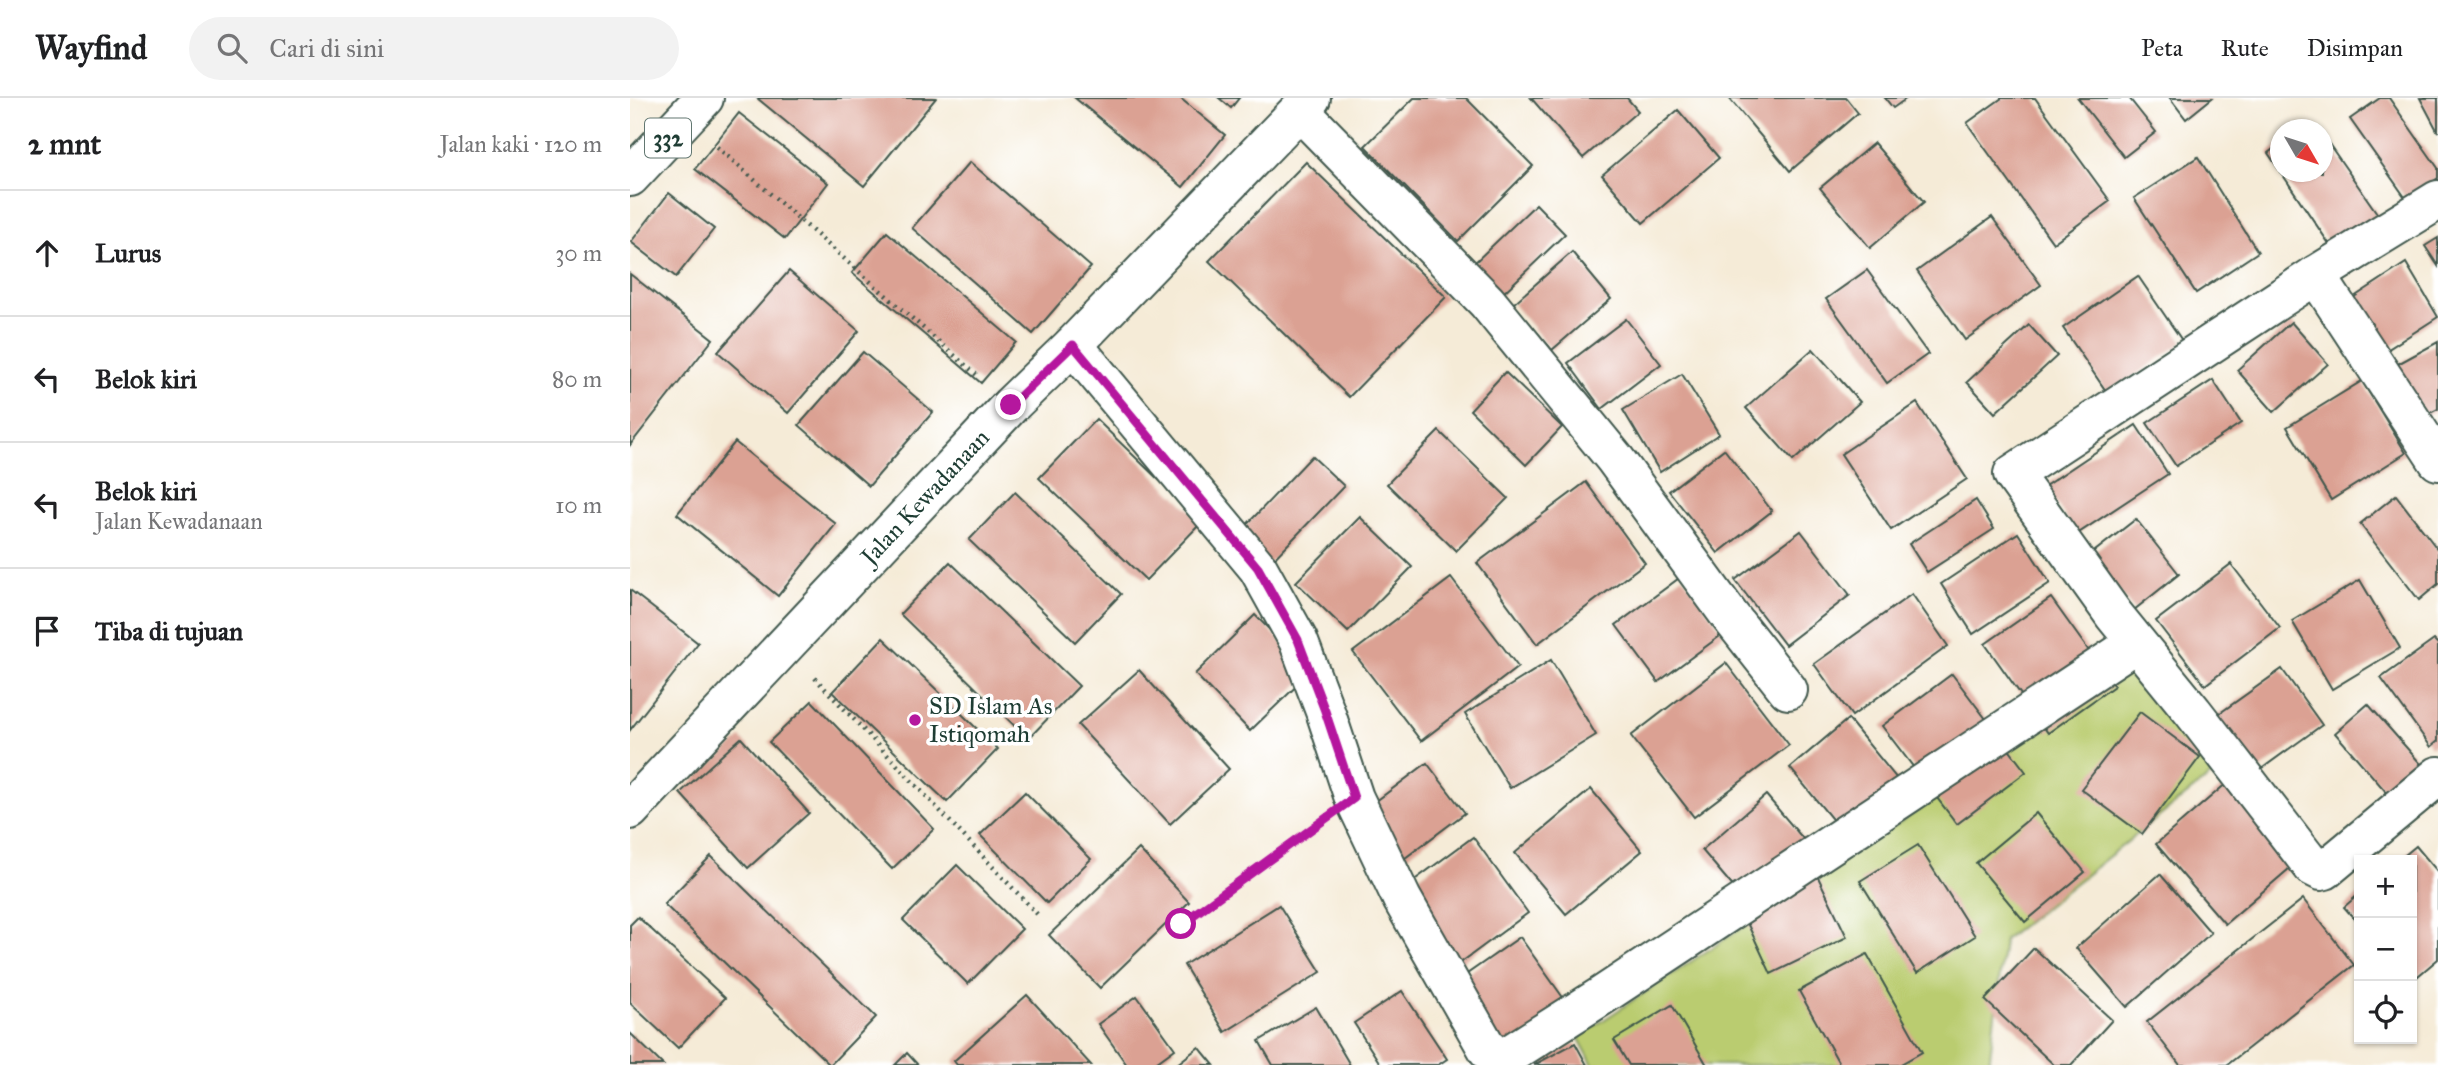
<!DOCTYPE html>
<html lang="id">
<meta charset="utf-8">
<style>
:root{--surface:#fff;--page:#f2f2f2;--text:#202124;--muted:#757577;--line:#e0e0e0}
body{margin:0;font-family:"IM FELL Great Primer",serif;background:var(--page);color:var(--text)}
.controls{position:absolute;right:21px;bottom:21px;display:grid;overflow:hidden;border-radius:0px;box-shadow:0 2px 5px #0004}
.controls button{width:63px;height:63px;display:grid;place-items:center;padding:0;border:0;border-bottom:2px solid var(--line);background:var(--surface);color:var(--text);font:35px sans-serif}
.compass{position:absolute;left:1640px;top:21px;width:63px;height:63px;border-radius:50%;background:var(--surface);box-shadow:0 2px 5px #0004;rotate:129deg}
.stop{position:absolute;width:21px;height:21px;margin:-16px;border:5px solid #b5179e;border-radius:50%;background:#fff}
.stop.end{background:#b5179e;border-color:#fff;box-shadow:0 2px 7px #0008}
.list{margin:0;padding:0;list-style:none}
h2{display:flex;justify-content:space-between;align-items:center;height:91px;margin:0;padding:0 28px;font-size:30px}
h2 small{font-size:23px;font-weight:400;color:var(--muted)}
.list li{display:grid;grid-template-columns:46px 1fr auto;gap:21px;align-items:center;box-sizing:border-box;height:126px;padding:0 28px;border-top:2px solid var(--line)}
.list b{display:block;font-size:26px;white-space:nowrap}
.list p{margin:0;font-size:23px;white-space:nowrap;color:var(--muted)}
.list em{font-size:23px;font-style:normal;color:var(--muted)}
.icon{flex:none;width:38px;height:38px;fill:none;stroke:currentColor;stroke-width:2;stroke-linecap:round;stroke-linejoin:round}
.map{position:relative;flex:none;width:1808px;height:967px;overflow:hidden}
header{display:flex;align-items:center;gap:42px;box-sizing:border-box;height:98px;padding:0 35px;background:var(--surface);border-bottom:2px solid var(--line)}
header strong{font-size:33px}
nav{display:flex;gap:38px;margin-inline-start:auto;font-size:24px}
.search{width:490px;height:63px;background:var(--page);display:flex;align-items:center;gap:18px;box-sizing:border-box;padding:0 24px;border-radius:38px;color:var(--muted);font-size:26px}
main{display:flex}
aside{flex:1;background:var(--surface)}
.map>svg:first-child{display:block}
.grass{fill:#bacc6f;stroke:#6c8452;stroke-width:2}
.building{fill:#dba193}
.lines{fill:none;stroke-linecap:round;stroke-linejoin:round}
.street-casing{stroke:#3f574c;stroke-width:42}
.primary-casing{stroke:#3f574c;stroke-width:42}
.path{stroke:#3f574c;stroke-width:4.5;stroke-dasharray:2 5;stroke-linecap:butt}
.street{stroke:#fff;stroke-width:38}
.primary{stroke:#fff;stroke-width:38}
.route{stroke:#b5179e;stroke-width:9}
.poi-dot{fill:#b5179e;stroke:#fff;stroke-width:2.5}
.labels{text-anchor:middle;stroke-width:7;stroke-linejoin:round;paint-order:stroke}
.shield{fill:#fff;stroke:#627771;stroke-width:2}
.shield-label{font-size:23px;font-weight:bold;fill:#1f3d34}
.street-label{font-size:24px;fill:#1f3d34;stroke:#fff}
.poi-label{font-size:24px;fill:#1f3d34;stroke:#fff;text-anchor:start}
</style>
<header>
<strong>Wayfind</strong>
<div class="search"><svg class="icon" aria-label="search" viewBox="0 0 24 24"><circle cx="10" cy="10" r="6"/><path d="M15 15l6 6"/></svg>Cari di sini</div>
<nav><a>Peta</a><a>Rute</a><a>Disimpan</a></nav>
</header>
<main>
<aside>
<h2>2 mnt<small>Jalan kaki · 120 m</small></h2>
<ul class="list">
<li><svg class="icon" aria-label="ahead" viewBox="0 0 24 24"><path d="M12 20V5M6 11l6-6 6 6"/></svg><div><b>Lurus</b></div><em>30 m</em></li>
<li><svg class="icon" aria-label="left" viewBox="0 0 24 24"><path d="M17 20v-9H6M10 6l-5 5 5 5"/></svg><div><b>Belok kiri</b></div><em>80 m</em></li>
<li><svg class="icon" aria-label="left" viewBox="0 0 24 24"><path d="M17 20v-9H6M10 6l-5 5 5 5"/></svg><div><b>Belok kiri</b><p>Jalan Kewadanaan</p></div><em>10 m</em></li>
<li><svg class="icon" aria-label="arrive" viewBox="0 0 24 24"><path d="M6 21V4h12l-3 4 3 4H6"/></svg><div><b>Tiba di tujuan</b></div></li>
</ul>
</aside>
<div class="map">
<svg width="1808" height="967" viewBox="0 0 1808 967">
<rect width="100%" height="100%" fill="#fff"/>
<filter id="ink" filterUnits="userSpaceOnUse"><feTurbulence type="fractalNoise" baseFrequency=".0143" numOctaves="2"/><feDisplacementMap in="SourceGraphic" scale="14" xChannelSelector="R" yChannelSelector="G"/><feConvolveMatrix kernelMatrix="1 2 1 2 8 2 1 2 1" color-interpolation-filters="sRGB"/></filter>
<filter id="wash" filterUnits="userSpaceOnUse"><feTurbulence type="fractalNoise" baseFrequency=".00686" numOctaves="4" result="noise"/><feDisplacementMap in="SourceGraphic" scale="28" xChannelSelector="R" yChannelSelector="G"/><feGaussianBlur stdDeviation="1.57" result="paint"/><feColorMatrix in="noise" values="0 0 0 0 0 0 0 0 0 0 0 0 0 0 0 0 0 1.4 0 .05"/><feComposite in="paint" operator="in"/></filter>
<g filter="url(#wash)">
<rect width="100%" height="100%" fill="#f5ebd7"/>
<polygon class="grass" points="1506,567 1584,675 1374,842 1359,967 963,967 948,939"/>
<g id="blocks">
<g class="building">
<polygon points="127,0 306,0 234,88"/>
<polygon points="445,0 550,0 595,37 553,89"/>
<polygon points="589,0 609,0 601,10"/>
<polygon points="784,0 836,0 903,68 828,143 735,48"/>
<polygon points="901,0 997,0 1008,13 953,60"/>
<polygon points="1099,0 1216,0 1228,15 1160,73"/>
<polygon points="1255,0 1277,0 1263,10"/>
<polygon points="1372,0 1405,0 1480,103 1423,145 1337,25"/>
<polygon points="1448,0 1499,0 1526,34 1494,59"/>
<polygon points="1540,0 1582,0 1556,21"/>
<polygon points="1750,0 1759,0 1808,70 1808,80 1777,102 1720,21"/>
<polygon points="1790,0 1808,0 1808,34"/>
<polygon points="1048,12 1089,60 1013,125 972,77"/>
<polygon points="109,15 198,85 155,141 65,71"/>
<polygon points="1692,36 1749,118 1702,150 1638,55 1650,46 1650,74 1692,74"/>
<polygon points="1244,45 1294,104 1240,150 1190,90"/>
<polygon points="1568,59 1628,154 1566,195 1504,100"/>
<polygon points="340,64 461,169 403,236 282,130"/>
<polygon points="676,64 816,199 719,299 579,163"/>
<polygon points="39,95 84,131 46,179 1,144"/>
<polygon points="906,106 935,136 868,200 839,170"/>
<polygon points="1362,119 1411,187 1335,242 1287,173"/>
<polygon points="257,134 386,244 351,285 222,175"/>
<polygon points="1808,140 1808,168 1795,148"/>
<polygon points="942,154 981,201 922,252 883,206"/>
<polygon points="1776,165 1808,219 1752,255 1718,203"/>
<polygon points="1237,172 1298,256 1257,285 1196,201"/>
<polygon points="159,173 229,233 158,315 88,254"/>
<polygon points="0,176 83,241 0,347"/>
<polygon points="1508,178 1553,244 1478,296 1433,230"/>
<polygon points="996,221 1031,266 972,311 938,265"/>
<polygon points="1661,224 1698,266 1644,314 1607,272"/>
<polygon points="1399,227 1427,258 1365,315 1337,284"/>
<polygon points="1808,244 1808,311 1795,318 1766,267"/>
<polygon points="1183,251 1230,304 1163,363 1116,310"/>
<polygon points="233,254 303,314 239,388 169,327"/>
<polygon points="875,274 932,329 896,367 840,312"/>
<polygon points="1052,276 1089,336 1030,374 993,312"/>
<polygon points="1583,282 1611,325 1546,368 1517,325"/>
<polygon points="1732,283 1776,355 1701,402 1657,329"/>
<polygon points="1287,305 1337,381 1261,432 1211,356"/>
<polygon points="466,321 572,424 516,482 409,380"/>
<polygon points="1506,327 1538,376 1447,436 1415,388"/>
<polygon points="809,333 878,400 826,453 757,386"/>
<polygon points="105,344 206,426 148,498 47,416"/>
<polygon points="1094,351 1142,413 1088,455 1039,393"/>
<polygon points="682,358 714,388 637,468 606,438"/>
<polygon points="956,384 1015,465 907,546 847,465"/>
<polygon points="385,394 491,496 445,544 339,442"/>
<polygon points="1766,397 1808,452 1808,486 1789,502 1730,426"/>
<polygon points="1346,402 1364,431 1297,474 1279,446"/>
<polygon points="730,419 782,469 718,534 666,484"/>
<polygon points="1506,421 1549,476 1504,512 1460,457"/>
<polygon points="1171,433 1220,497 1155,547 1105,482"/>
<polygon points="1388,435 1420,485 1343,536 1311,486"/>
<polygon points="320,464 449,588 398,641 270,516"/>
<polygon points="1601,466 1650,530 1575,587 1526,523"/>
<polygon points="1052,478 1094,535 1028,584 986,527"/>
<polygon points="821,480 888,569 791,643 723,554"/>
<polygon points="1730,482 1770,550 1702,591 1662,523"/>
<polygon points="0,492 68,545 0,632"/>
<polygon points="1282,496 1318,548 1222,618 1184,566"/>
<polygon points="1421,500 1484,588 1418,635 1355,546"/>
<polygon points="625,517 681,574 620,633 565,576"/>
<polygon points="253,540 368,651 317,704 202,594"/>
<polygon points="1804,542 1808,546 1808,643 1801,649 1751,580"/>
<polygon points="921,562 966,637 880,690 835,616"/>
<polygon points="1096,565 1159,647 1064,719 1001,638"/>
<polygon points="1652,571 1692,627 1623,677 1583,620"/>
<polygon points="509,572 599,671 540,726 448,627"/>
<polygon points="1322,576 1396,674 1327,726 1252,628"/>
<polygon points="182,603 304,731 262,771 139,644"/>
<polygon points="1738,606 1797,673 1764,703 1705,635"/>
<polygon points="1510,614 1570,659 1512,736 1451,691"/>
<polygon points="1218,621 1277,693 1219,742 1160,670"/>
<polygon points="111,640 179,715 118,770 50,695"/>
<polygon points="797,665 835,715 755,775 717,725"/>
<polygon points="1598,684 1667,764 1595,826 1526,746"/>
<polygon points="961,691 1012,753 936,816 885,755"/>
<polygon points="395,694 461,761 417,805 350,737"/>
<polygon points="1136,697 1181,750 1117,805 1072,752"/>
<polygon points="1406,715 1455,774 1395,824 1346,765"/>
<polygon points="843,739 898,815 822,871 767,795"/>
<polygon points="1288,747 1345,838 1287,875 1230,783"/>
<polygon points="1786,748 1808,774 1808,861 1782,883 1782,762 1769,762"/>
<polygon points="509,751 559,804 470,890 419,837"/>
<polygon points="81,758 246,919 200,967 34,806"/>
<polygon points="327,767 392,831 338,886 273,822"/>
<polygon points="1530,776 1581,835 1497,909 1446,850"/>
<polygon points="1187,777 1217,839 1141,876 1112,814"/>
<polygon points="1729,796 1729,826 1714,809"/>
<polygon points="1673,801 1724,867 1597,967 1550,967 1517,924"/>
<polygon points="649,807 691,874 595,934 554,867"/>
<polygon points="8,819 95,900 48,950 0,905 0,827"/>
<polygon points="890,839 939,908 866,959 817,890"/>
<polygon points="1404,850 1482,922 1441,967 1424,967 1355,902"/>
<polygon points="1237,856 1292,954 1269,967 1210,967 1169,893"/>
<polygon points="772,893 817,961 808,967 751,967 724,925"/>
<polygon points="397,897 461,967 327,967 324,963"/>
<polygon points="507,898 545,951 523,967 497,967 468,926"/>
<polygon points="1042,907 1077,967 999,967 984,942"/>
<polygon points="686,909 720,967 643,967 629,943"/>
<polygon points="0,935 33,967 0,967"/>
<polygon points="945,945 957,967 904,967"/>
<polygon points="569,949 584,967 546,967"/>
<polygon points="277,955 288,967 265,967"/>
</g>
</g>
</g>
<g filter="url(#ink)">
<use href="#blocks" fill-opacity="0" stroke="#3f574c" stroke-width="2"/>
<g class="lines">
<defs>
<g id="street">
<polyline points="670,13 857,204 985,361 1099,517 1158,592"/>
<polyline points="1808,102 1686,177 1808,363"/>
<polyline points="1686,177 1383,376 1484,517 1563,614 1683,769 1691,773 1695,772 1808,678"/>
<polyline points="443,247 628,470 668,542 695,613 724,700 772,801 858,952 865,960 877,958 970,899 1506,545"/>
<polyline points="0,712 381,307 443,247 681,0"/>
</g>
<polyline id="primary" points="0,79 74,0"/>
</defs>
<use href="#street" class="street-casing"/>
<use href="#primary" class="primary-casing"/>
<g class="path">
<polyline points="87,49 349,279"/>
<polyline points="185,580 409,818"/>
<polyline points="551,826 689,725"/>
</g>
<use href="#street" class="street"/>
<use href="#primary" class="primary"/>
</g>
</g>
<g class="lines" filter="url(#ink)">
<polyline class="route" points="381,307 443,247 628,470 668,542 695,613 724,700 551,826"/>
</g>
<circle class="poi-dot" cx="285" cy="622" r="7"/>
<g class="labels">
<rect class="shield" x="15" y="20.5" width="46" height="39" rx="5"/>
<g class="shield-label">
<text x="38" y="48">332</text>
</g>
<g class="street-label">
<text transform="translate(295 399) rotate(-47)" y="8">Jalan Kewadanaan</text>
</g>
<g class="poi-label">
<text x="299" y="616">SD Islam As<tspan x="299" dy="28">Istiqomah</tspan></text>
</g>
</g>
</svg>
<div class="controls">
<button>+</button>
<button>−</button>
<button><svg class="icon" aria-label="locate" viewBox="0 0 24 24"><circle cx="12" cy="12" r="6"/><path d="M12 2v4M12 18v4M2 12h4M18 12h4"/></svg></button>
</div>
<svg class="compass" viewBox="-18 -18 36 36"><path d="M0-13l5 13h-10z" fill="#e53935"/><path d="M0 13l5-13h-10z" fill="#757577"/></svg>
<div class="stop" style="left:551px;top:826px"></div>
<div class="stop end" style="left:381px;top:307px"></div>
</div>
</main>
